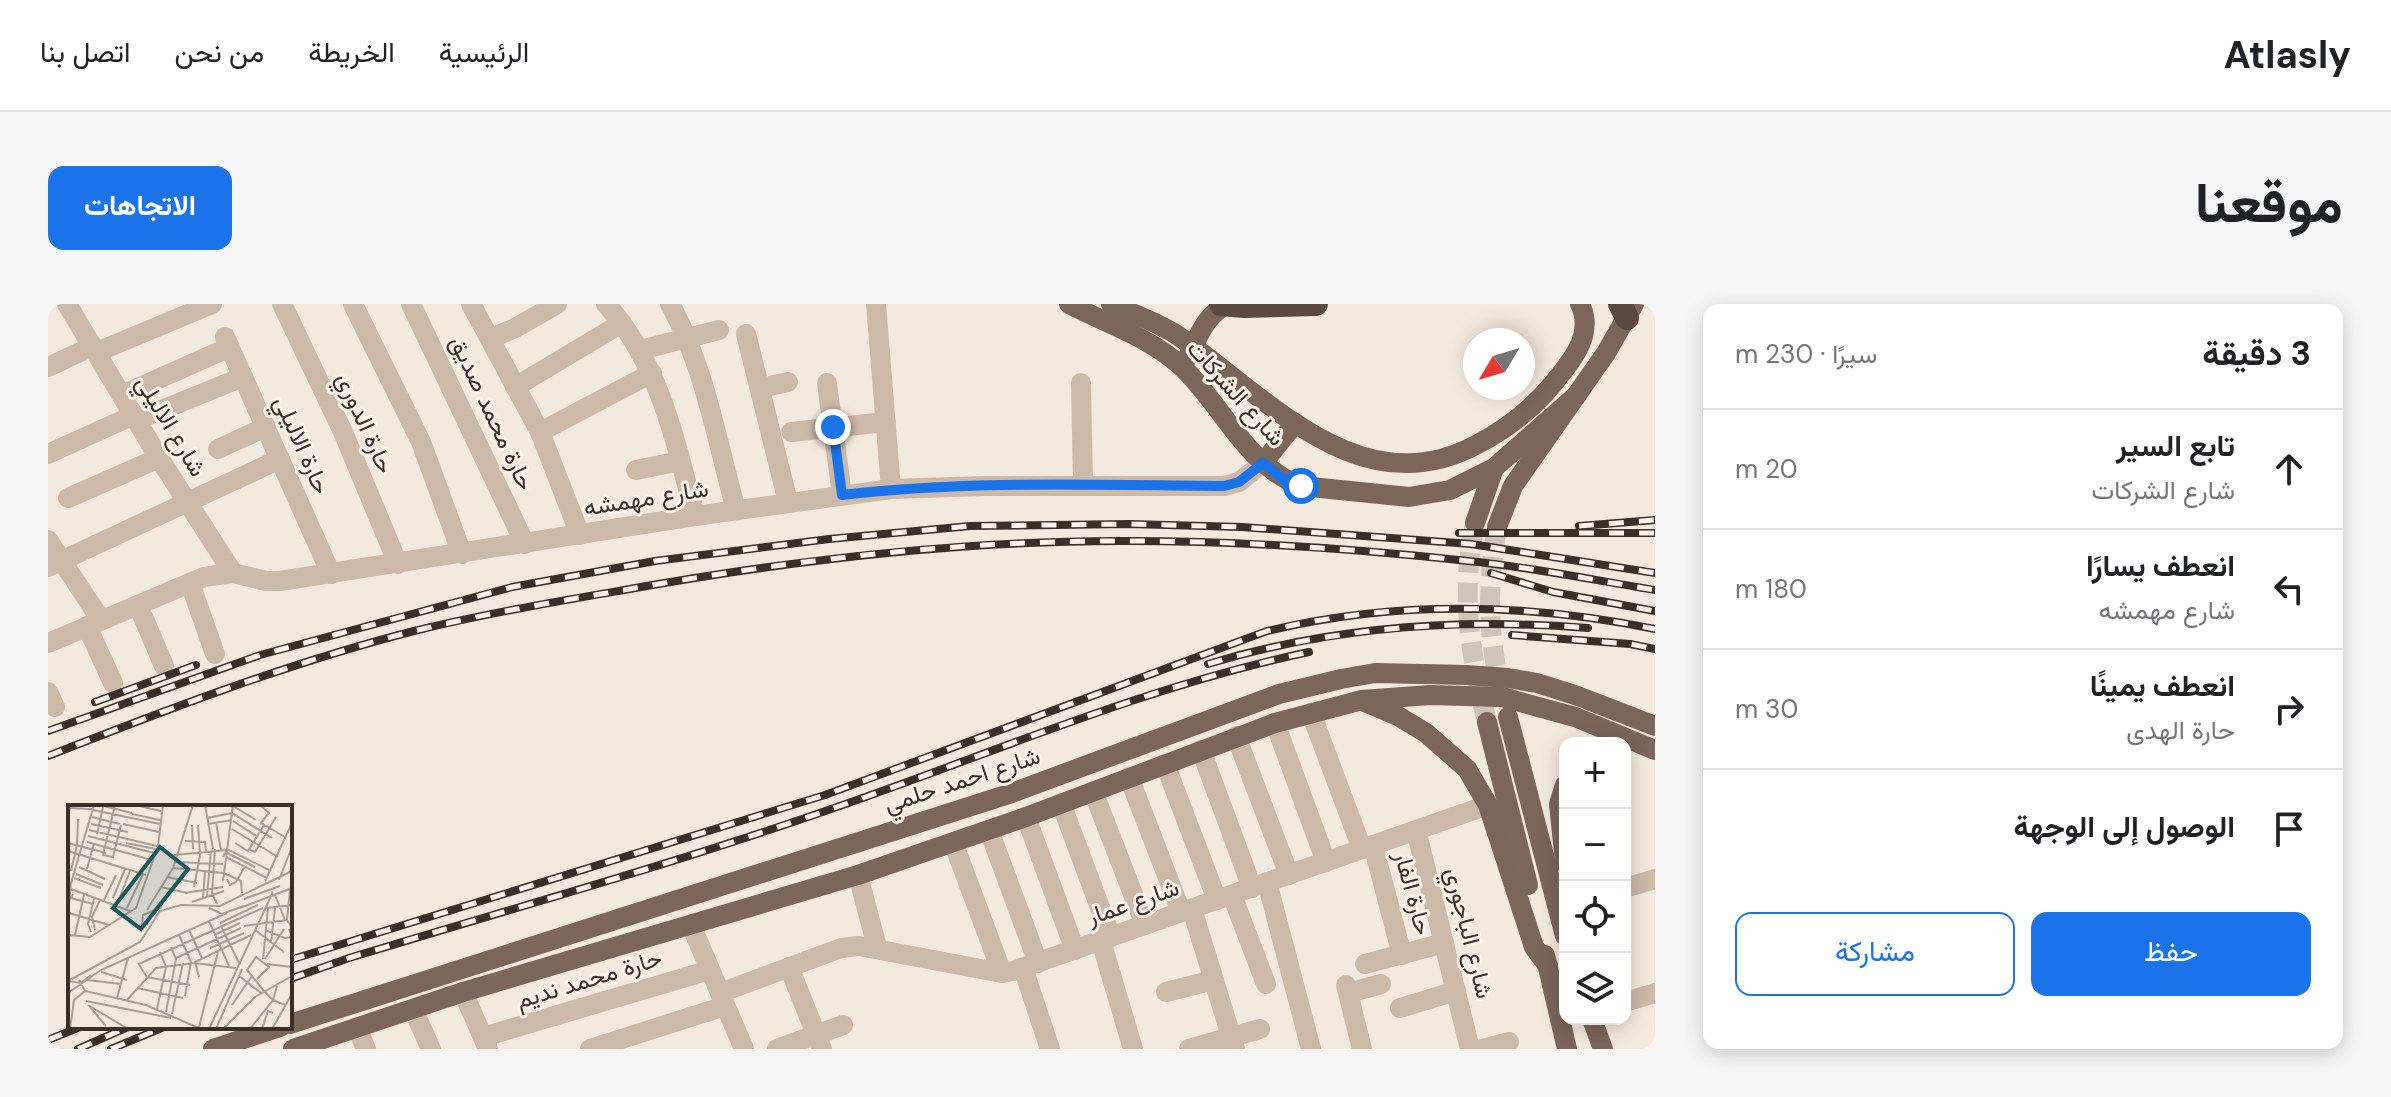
<!DOCTYPE html>
<html lang="ar">
<meta charset="utf-8">
<style>
:root{--surface:#fff;--page:#f6f6f6;--text:#202124;--muted:#757577;--line:#e0e0e0;--accent:#1a73e8}
body{margin:0;font-family:"DM Sans",Vazirmatn,sans-serif;background:var(--page);color:var(--text);direction:rtl}
.controls{position:absolute;right:24px;bottom:24px;display:grid;overflow:hidden;border-radius:16px;box-shadow:0 4px 20px #0003}
.controls button{width:72px;height:72px;display:grid;place-items:center;padding:0;border:0;border-bottom:2px solid var(--line);background:var(--surface);color:var(--text);font:40px sans-serif}
.compass{position:absolute;left:1415px;top:24px;width:72px;height:72px;border-radius:50%;background:var(--surface);box-shadow:0 4px 20px #0003;rotate:232deg}
.stop{position:absolute;width:24px;height:24px;margin:-18px;border:6px solid #1a73e8;border-radius:50%;background:#fff}
.stop.end{background:#1a73e8;border-color:#fff;box-shadow:0 2px 8px #0008}
.list{margin:0;padding:0;list-style:none}
h2{display:flex;justify-content:space-between;align-items:center;height:104px;margin:0;padding:0 32px;font-size:34px}
h2 small{font-size:26px;font-weight:400;color:var(--muted)}
.list li{display:grid;grid-template-columns:52px 1fr auto;gap:24px;align-items:center;box-sizing:border-box;height:120px;padding:0 32px;border-top:2px solid var(--line)}
.list b{display:block;font-size:30px;white-space:nowrap}
.list p{margin:0;font-size:26px;white-space:nowrap;color:var(--muted)}
.list em{font-size:26px;font-style:normal;color:var(--muted)}
.actions{display:flex;gap:16px;padding:24px 32px}
.actions a{flex:1;padding:18px 0;border:2px solid var(--accent);border-radius:16px;text-align:center;font-size:28px;color:var(--accent)}
.actions .main{background:var(--accent);color:#fff}
.icon{flex:none;width:44px;height:44px;fill:none;stroke:currentColor;stroke-width:2;stroke-linecap:round;stroke-linejoin:round}
.map{position:relative;flex:none;width:1607px;height:745px;overflow:hidden;direction:ltr;border-radius:16px}
header{display:flex;align-items:center;gap:48px;box-sizing:border-box;height:112px;padding:0 40px;background:var(--surface);border-bottom:2px solid var(--line)}
header strong{font-size:38px}
nav{display:flex;gap:44px;margin-inline-start:auto;font-size:28px}
.intro{display:flex;align-items:center;justify-content:space-between;box-sizing:border-box;height:192px;padding:0 48px}
h1{margin:0;font-size:56px}
.button{padding:20px 36px;border-radius:16px;background:var(--accent);color:#fff;font-size:28px;font-weight:700}
main{display:flex;gap:48px;padding:0 48px}
aside{flex:1;background:var(--surface);border-radius:16px;box-shadow:0 4px 20px #0003}
.map>svg:first-child{display:block}
.lines{fill:none;stroke-linecap:round;stroke-linejoin:round}
.major-tunnel{stroke:#cfc4b9;stroke-width:20;stroke-dasharray:20 10;stroke-linecap:butt}
.minor{stroke:#cdb9a8;stroke-width:20}
.major{stroke:#7c6559;stroke-width:20}
.highway{stroke:#5b483f;stroke-width:24}
.rail-casing{stroke:#392e28;stroke-width:8}
.rail{stroke:#fbf3ea;stroke-width:5;stroke-dasharray:15;stroke-linecap:butt}
.highway-bridge{stroke:#5b483f;stroke-width:24}
.route{stroke:#1a73e8;stroke-width:10}
.labels{text-anchor:middle;stroke-width:6;stroke-linejoin:round;paint-order:stroke}
.street-label{font-size:24px;fill:#392e28;stroke:#fbf3ea}
.inset-road{fill:none;stroke:#a99e95;stroke-width:2}
.view{fill:#1b595e;fill-opacity:0.15;stroke:#1b595e;stroke-width:4}
.inset-edge{fill:none;stroke:#392e28;stroke-width:4}
</style>
<header>
<strong>Atlasly</strong>
<nav><a>الرئيسية</a><a>الخريطة</a><a>من نحن</a><a>اتصل بنا</a></nav>
</header>
<div class="intro"><h1>موقعنا</h1><a class="button">الاتجاهات</a></div>
<main>
<aside>
<h2>3 دقيقة<small>سيرًا · 230 m</small></h2>
<ul class="list">
<li><svg class="icon" aria-label="ahead" viewBox="0 0 24 24"><path d="M12 20V5M6 11l6-6 6 6"/></svg><div><b>تابع السير</b><p>شارع الشركات</p></div><em>20 m</em></li>
<li><svg class="icon" aria-label="left" viewBox="0 0 24 24"><path d="M17 20v-9H6M10 6l-5 5 5 5"/></svg><div><b>انعطف يسارًا</b><p>شارع مهمشه</p></div><em>180 m</em></li>
<li><svg class="icon" aria-label="right" viewBox="0 0 24 24"><path d="M7 20v-9h11M14 6l5 5-5 5"/></svg><div><b>انعطف يمينًا</b><p>حارة الهدى</p></div><em>30 m</em></li>
<li><svg class="icon" aria-label="arrive" viewBox="0 0 24 24"><path d="M6 21V4h12l-3 4 3 4H6"/></svg><div><b>الوصول إلى الوجهة</b></div></li>
</ul>
<div class="actions"><a class="main">حفظ</a><a>مشاركة</a></div>
</aside>
<div class="map">
<svg width="1607" height="745" viewBox="0 0 1607 745">
<rect width="100%" height="100%" fill="#f4e9dd"/>
<g class="lines">
<g class="major-tunnel">
<path d="M1427,219C1412,291 1422,348 1439,418"/>
<path d="M1449,223C1439,283 1439,330 1454,390"/>
</g>
<g class="minor">
<polyline points="19,0 111,154 185,269"/>
<polyline points="234,0 295,128 350,260"/>
<polyline points="305,0 373,138 414,250"/>
<polyline points="363,0 477,240"/>
<polyline points="423,0 492,128 532,231"/>
<path d="M558,0C612,60 627,136 647,212"/>
<path d="M622,0C657,63 669,138 688,206"/>
<polyline points="828,0 843,185"/>
<polyline points="698,30 740,198"/>
<polyline points="177,33 283,270"/>
<polyline points="442,35 469,23 509,0"/>
<polyline points="592,46 671,26"/>
<polyline points="49,48 164,0"/>
<polyline points="0,63 45,42"/>
<polyline points="779,79 794,191"/>
<polyline points="1033,79 1035,181"/>
<polyline points="467,83 574,19"/>
<polyline points="713,84 740,78"/>
<polyline points="74,91 182,43"/>
<polyline points="89,116 195,73"/>
<polyline points="492,128 604,69"/>
<polyline points="743,128 838,118"/>
<polyline points="170,145 218,123"/>
<polyline points="0,150 86,111"/>
<polyline points="588,166 632,157"/>
<polyline points="20,194 111,154"/>
<polyline points="0,236 53,316"/>
<polyline points="0,263 232,155"/>
<polyline points="142,279 167,350"/>
<polyline points="90,301 116,362"/>
<polyline points="39,322 65,379"/>
<polyline points="0,339 156,273 185,269 218,277 232,277 647,212 843,185 937,182 1176,182 1191,178 1215,159"/>
<polyline points="0,388 7,403"/>
<polyline points="1263,409 1314,545"/>
<polyline points="1227,419 1278,558"/>
<polyline points="1188,432 1241,571"/>
<polyline points="1153,446 1204,584"/>
<polyline points="1117,460 1169,596"/>
<polyline points="1081,473 1133,608"/>
<polyline points="1045,487 1097,621"/>
<polyline points="1013,499 1063,633"/>
<polyline points="978,513 1027,646"/>
<polyline points="941,526 990,659"/>
<polyline points="1368,526 1422,745"/>
<polyline points="905,538 954,669"/>
<polyline points="1325,541 1354,651"/>
<polyline points="810,571 829,643"/>
<polyline points="1219,578 1263,745"/>
<polyline points="1577,584 1607,575"/>
<polyline points="1184,591 1218,680"/>
<polyline points="1144,605 1187,745"/>
<polyline points="643,621 696,745"/>
<polyline points="1053,637 1085,745"/>
<polyline points="1317,660 1396,639"/>
<polyline points="741,663 774,745"/>
<polyline points="975,664 1002,745"/>
<polyline points="1298,681 1314,745"/>
<polyline points="415,688 440,745"/>
<polyline points="1118,688 1166,676"/>
<polyline points="672,689 793,644 811,642 954,669 965,667 1440,501"/>
<polyline points="1301,689 1333,680"/>
<polyline points="1577,698 1607,689"/>
<polyline points="1352,704 1408,687"/>
<polyline points="365,705 383,745"/>
<polyline points="309,724 318,745"/>
<polyline points="435,733 662,666"/>
<polyline points="542,745 677,702"/>
<polyline points="729,745 795,721"/>
<polyline points="1141,745 1212,725"/>
<polyline points="1435,745 1461,738"/>
</g>
<g class="major">
<path d="M1021,0C1059,20 1101,33 1133,62C1174,100 1198,162 1253,182L1361,193L1402,186L1446,164L1529,91"/>
<path d="M1063,0C1085,10 1109,18 1129,31C1218,92 1311,203 1428,141C1457,126 1484,105 1504,81C1523,58 1547,31 1532,0"/>
<path d="M1140,53C1151,32 1157,11 1180,0"/>
<polyline points="1215,159 1247,119"/>
<polyline points="1427,219 1446,164"/>
<polyline points="1449,223 1465,182 1558,49 1586,0"/>
<polyline points="1317,398 1350,412 1378,429 1419,465 1440,501 1486,643 1500,662"/>
<polyline points="1460,413 1517,632"/>
<polyline points="1439,418 1480,581"/>
<polyline points="1517,481 1511,500 1517,559"/>
<polyline points="1497,651 1519,745"/>
<polyline points="1544,715 1555,745"/>
<polyline points="242,720 961,490 1231,390 1293,375 1327,369 1419,371 1460,374 1489,379 1527,391 1607,422"/>
<polyline points="165,745 232,723"/>
<polyline points="245,745 415,688 810,571 978,513 1227,419 1314,396 1382,391 1454,393 1527,413 1607,446"/>
</g>
<polyline class="highway" points="1572,0 1579,14"/>
<defs>
<g id="rail">
<polyline points="1531,222 1607,216"/>
<polyline points="1411,229 1607,229"/>
<polyline points="1443,269 1505,288 1607,307"/>
<polyline points="1464,331 1582,340 1607,345"/>
<path d="M1160,360C1282,323 1413,314 1540,324"/>
<polyline points="47,398 148,361"/>
<polyline points="0,427 212,351 464,283 607,257 781,235 922,222 1081,220 1194,223 1423,240 1607,269"/>
<path d="M0,452C120,405 241,359 366,327C435,310 506,298 576,286C743,256 913,236 1083,237C1195,237 1309,245 1420,257C1483,263 1545,276 1607,286"/>
<path d="M242,656L777,491L1219,327C1348,296 1478,299 1607,325"/>
<path d="M242,675L301,654C462,605 626,560 786,504C943,450 1098,382 1261,348"/>
<polyline points="0,736 32,723"/>
<polyline points="30,745 80,723"/>
<polyline points="63,745 116,723"/>
</g>
</defs>
<use href="#rail" class="rail-casing"/>
<use href="#rail" class="rail"/>
<polyline class="highway-bridge" points="1173,0 1196,2 1268,0"/>
</g>
<g class="lines">
<path class="route" d="M785,123L794,191C920,176 1048,181 1176,182L1191,178L1215,159L1236,176L1253,182"/>
</g>
<g class="labels">
<g class="street-label">
<text transform="translate(1188 89) rotate(48)" y="8">شارع الشركات</text>
<text transform="translate(444 109) rotate(65)" y="8">حارة محمد صديق</text>
<text transform="translate(317 119) rotate(66)" y="8">حارة الدوري</text>
<text transform="translate(123 122) rotate(59)" y="8">شارع الاليلي</text>
<text transform="translate(254 141) rotate(66)" y="8">حارة الاليلي</text>
<text transform="translate(598 194) rotate(-9)" y="8">شارع مهمشه</text>
<text transform="translate(914 476) rotate(-18)" y="8">شارع احمد حلمي</text>
<text transform="translate(1365 589) rotate(75)" y="8">حارة الفار</text>
<text transform="translate(1085 598) rotate(-19)" y="8">شارع عمار</text>
<text transform="translate(1421 629) rotate(76)" y="8">شارع الباجوري</text>
<text transform="translate(541 675) rotate(-17)" y="8">حارة محمد نديم</text>
</g>
</g>
<g transform="translate(20 501)">
<rect width="224" height="224" fill="#f4e9dd"/>
<path class="inset-road" d="M47,0L35,50L45,52L53,20M67,0L93,6M137,0L145,44M36,1L64,8M165,1L188,15M0,3L24,4M25,5L92,19M64,9L92,15M24,12L52,19M139,13L164,8L204,33M165,16L190,32M148,18L153,45M193,18L217,32M23,19L60,27M55,19L91,27M140,19L164,15M192,19L201,8L192,0M124,20L125,44M130,20L132,50M164,24L210,52M21,25L89,41M29,29L35,2M20,31L86,48M117,36L137,37L138,47M19,37L84,55M0,38L38,48M58,38L88,44M167,38L180,46L196,20M9,40L10,14M147,44L144,88L149,99M181,44L187,47L208,12M0,46L78,70M159,48L187,62M106,50L159,45M155,52L159,44L203,66M158,52L199,73M107,57L155,59M11,62L37,74M105,63L156,68L173,76L174,88M19,64L26,38M3,66L9,40M8,69L35,80M99,72L129,78M6,73L33,83M159,74L162,80L168,77L177,61M211,75L224,42M155,76L165,0M197,76L224,18M93,82L119,88M126,82L132,50M0,83L62,106M117,88L155,82M5,89L3,93L25,99M207,90L217,115M139,91L143,46M135,92L137,67M45,93L57,64M176,94L212,81M36,95L48,70M50,97L62,66M124,97L156,86M59,103L75,69M141,103L154,109L176,101M172,103L224,83M198,103L224,100M79,105L105,63L125,0M1,108L41,120M0,110L3,78L26,0M170,114L195,103M219,115L222,84M141,116L161,161M152,118L190,100M80,119L74,121L75,110L94,102M153,121L171,158M176,121L219,115L223,121M27,125L24,112L32,95M121,125L134,153M187,125L216,147M197,125L217,133L224,132L221,124M23,127L20,119L26,94M0,130L22,132L68,103L90,41L95,0M7,130L16,90M111,130L123,157L117,191M146,130L172,118M203,137L207,103M142,143L176,128M108,153L173,123M195,154L200,103M197,154L216,124M70,158L79,172L122,180M71,159L170,114M199,159L224,162M33,167L59,175M171,171L193,188M131,172L127,157L183,130M189,174L201,162L188,152L179,165L196,186M11,175L17,186L78,200L133,224M19,175L53,179M0,176L72,137L92,106L113,100L152,101L224,66M0,176L13,178L23,170M209,181L205,195L217,200M69,183L115,193M0,188L33,165L159,108M49,193L60,153M59,195L88,163L126,158L168,163M18,196L103,213M20,200L60,224M164,200L184,171M22,202L38,221M89,204L98,162L92,147M98,207L108,154L103,142M104,209L115,158M131,222L150,147M2,224L6,195L17,186M141,224L205,87M148,224L174,164M155,224L187,192L224,171M182,224L205,195L197,187M194,224L200,206L205,208M204,224L224,189"/>
<path class="view" d="M92,42L120,64L73,124L45,103Z"/>
<rect width="224" height="224" class="inset-edge"/>
</g>
</svg>
<div class="controls">
<button>+</button>
<button>−</button>
<button><svg class="icon" aria-label="locate" viewBox="0 0 24 24"><circle cx="12" cy="12" r="6"/><path d="M12 2v4M12 18v4M2 12h4M18 12h4"/></svg></button>
<button><svg class="icon" aria-label="layers" viewBox="0 0 24 24"><path d="M12 4l9 5-9 5-9-5zM3 14l9 5 9-5"/></svg></button>
</div>
<svg class="compass" viewBox="-18 -18 36 36"><path d="M0-13l5 13h-10z" fill="#e53935"/><path d="M0 13l5-13h-10z" fill="#757577"/></svg>
<div class="stop" style="left:1253px;top:182px"></div>
<div class="stop end" style="left:785px;top:123px"></div>
</div>
</main>
